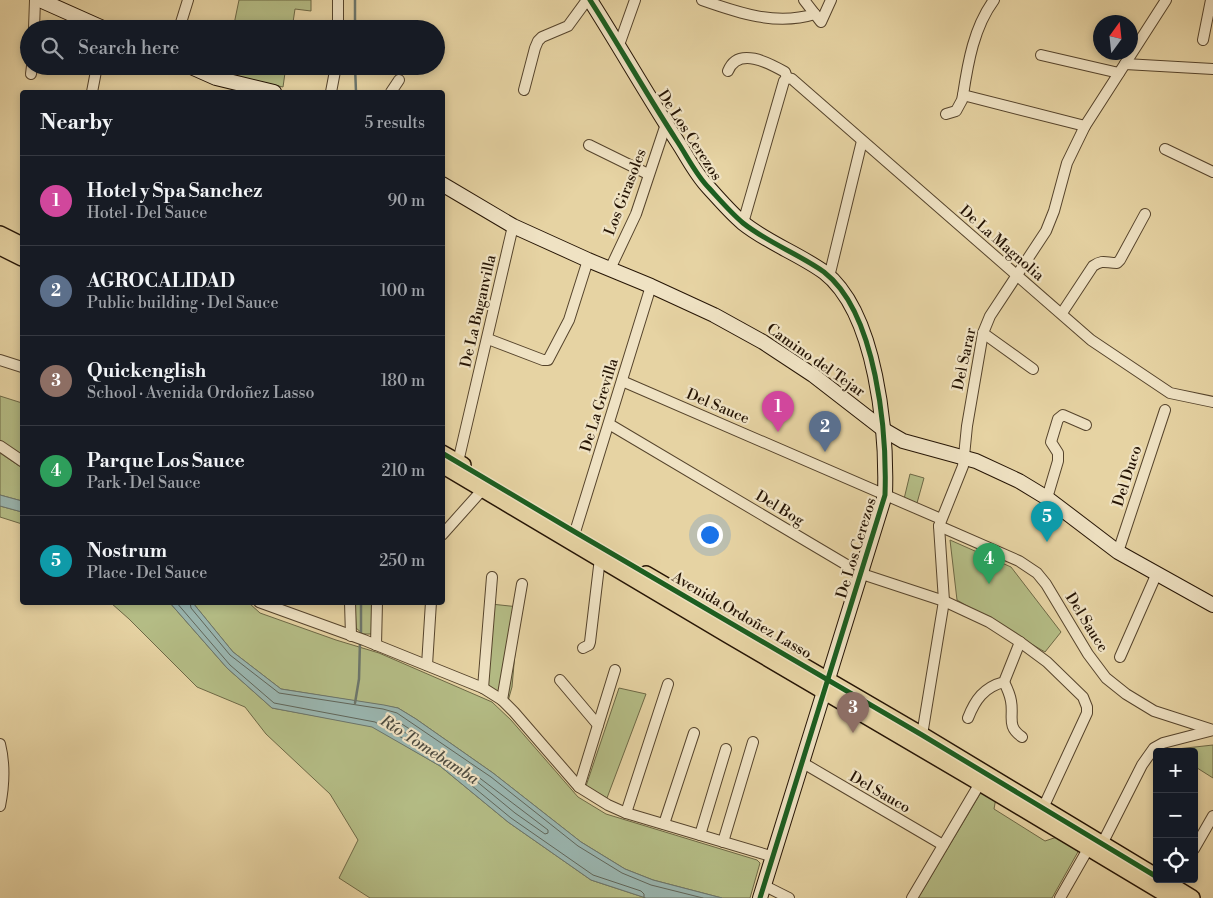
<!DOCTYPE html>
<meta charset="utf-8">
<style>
:root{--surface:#171b24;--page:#20242c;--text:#f1f3f6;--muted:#9ea1a6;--line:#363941;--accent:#7c3aed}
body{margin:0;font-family:"Libre Bodoni",serif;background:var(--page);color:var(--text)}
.controls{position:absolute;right:15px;bottom:15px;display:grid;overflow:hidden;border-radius:5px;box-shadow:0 2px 8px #0003}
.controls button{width:45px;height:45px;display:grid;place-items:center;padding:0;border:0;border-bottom:1px solid var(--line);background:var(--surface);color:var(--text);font:25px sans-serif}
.compass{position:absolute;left:1093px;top:15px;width:45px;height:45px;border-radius:50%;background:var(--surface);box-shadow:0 2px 8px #0003;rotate:15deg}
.you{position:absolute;left:709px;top:534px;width:18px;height:18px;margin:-12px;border:4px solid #fff;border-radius:50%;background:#1a73e8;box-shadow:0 0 0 8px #1a73e833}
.badge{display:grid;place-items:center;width:32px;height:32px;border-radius:50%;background:var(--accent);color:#fff;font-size:16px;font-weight:700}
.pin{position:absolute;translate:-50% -41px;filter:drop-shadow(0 1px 2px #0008)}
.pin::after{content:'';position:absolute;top:26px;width:18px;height:15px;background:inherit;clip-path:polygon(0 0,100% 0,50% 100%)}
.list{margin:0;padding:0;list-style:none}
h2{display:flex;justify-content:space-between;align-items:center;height:65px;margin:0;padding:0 20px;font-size:21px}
h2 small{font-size:16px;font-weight:400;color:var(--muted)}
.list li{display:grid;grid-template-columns:32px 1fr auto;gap:15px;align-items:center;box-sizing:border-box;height:90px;padding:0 20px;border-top:1px solid var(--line)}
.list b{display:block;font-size:19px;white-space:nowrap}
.list p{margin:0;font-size:16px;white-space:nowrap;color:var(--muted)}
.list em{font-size:16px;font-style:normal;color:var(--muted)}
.icon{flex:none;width:28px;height:28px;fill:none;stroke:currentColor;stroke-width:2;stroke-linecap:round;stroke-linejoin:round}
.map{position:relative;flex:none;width:1213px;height:898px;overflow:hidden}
.search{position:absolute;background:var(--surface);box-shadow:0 2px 8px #0003;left:20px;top:20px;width:425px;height:55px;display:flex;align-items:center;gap:12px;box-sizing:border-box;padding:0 18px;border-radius:28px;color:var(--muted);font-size:19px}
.panel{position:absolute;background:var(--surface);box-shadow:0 2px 8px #0003;left:20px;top:90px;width:425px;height:515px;border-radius:5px}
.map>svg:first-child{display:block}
.green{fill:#b4bc85;stroke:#6d6845}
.water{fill:#9ab6b0;stroke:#6c766c}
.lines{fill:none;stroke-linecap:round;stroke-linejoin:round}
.shore{stroke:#60665a;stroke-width:1}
.stream{stroke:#6c766c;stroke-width:2.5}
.street-casing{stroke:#56442c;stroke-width:12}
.secondary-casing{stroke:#261505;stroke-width:16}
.primary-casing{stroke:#261505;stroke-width:18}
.street{stroke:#efe2c3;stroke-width:10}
.secondary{stroke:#efe2c3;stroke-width:14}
.primary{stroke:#e6d3a3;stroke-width:15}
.cycleway-casing{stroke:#efe2c3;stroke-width:8}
.cycleway{stroke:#1b5e20;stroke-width:5}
.labels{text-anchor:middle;stroke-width:4.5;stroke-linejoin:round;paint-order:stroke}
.street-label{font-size:15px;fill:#261505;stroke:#efe2c3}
.water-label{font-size:16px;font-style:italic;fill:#4f4d41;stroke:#efe2c3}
</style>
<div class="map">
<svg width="1213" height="898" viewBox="0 0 1213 898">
<rect width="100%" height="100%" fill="#e6d3a3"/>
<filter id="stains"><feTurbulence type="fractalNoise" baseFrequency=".004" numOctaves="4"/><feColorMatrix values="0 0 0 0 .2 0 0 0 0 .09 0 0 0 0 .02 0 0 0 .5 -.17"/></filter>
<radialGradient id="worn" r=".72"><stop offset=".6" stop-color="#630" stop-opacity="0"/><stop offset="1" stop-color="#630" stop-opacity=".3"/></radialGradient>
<g class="green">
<polygon points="239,0 311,0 311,11 295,9 292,29 233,29"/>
<polygon points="224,66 286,66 283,87 223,73"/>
<polygon points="0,396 22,403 22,457 0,441"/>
<polygon points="0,453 22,468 22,501 0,495"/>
<polygon points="910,474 924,478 917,503 904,499"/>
<polygon points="0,506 22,512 22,524 0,517"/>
<polygon points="950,540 1011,567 1061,632 1045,652 957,600"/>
<polygon points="111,603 170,603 227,668 272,708 372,726 440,766 508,822 591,880 646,898 370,898 339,878 358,840 330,794 266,734 245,707 197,687 129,619"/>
<polygon points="193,603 249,603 260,613 336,640 379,653 492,702 511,720 578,797 606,814 757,860 760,863 750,898 722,898 653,880 625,869 581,842 493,773 416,719 398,708 281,689 233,652"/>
<polygon points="355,603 373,603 372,634 363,634 356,628"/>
<polygon points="491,604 519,607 512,687 508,701 484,681"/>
<polygon points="619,688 646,694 607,798 586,786"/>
<polygon points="1213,745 1213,778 1194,766 1194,752 1171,752 1168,750"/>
<polygon points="983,789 996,798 994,809 1045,841 1057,837 1079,850 1052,898 918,898"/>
</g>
<g class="water">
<polygon points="0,495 22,501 22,512 0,506"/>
<polygon points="170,603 193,603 233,652 281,689 384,705 398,708 416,719 493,773 581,842 625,869 653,880 722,898 646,898 591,880 508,822 440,766 372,727 272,708 227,668"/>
</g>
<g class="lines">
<g class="shore">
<polyline points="176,602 230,665 274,703 375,722 443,762 511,818 593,875 641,891 644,894 644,898"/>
<polyline points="190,602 191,608 230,655 279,693 383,709 397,713 491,777 578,846 622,873 651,885 703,898"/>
<polygon points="389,717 394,719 419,735 419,738 416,739 387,722 386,719"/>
<polygon points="477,776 548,830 548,833 545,834 515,813 475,780 475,778"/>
</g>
<g class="stream">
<polyline points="355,0 355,29"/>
<polyline points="355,66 356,92"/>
<polyline points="361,636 361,602"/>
<polyline points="355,703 359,679 360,641"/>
</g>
<defs>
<g id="street">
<path d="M702,0C739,13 776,26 815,14"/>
<polyline points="804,0 821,22 831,0"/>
<polyline points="34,29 35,0"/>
<polyline points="179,29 188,0"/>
<polyline points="338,29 338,0"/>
<polyline points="1203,40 1211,0"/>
<polyline points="619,45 635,0"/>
<polyline points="1041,55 1119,73"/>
<polyline points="1125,64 1213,69"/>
<path d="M728,71C738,46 769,63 785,72L787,78"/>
<polyline points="31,74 32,66"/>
<polyline points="787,78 792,79 1091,340 1170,393 1213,402"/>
<polyline points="524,90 535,48 538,41 542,37 568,26 587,0"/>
<polyline points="92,92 97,66"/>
<polyline points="331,92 336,66"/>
<polyline points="391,92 399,80"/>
<path d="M963,95C968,62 974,27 994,0"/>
<polyline points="946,114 956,111 962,100 963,95 1085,126"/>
<polyline points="589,145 648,174"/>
<polyline points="1165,149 1213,172"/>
<polyline points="743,223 784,81 787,78"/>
<polyline points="610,269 636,214 666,124"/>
<polyline points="829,277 862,141"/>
<path d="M1062,313L1093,266C1103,259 1106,263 1117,263L1120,260L1145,214"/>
<polyline points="983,333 1033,369"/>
<polyline points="488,339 543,360 548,360 569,320 588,260"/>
<polyline points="0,360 22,367"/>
<polyline points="622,381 941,519"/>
<polyline points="609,424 862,574 944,601 989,622 1020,642 1047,662 1083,697 1087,707 1087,713 1043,808"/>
<polyline points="0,446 22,461"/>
<polyline points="458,462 513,226"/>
<polyline points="1047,498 1058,461 1058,453 1051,442 1058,419 1063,415 1086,425"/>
<polyline points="939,526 1019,561 1037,573 1046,584 1088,654 1106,678 1126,694 1154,711 1213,730"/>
<polyline points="575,532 651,286"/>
<polyline points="442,535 484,488"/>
<polyline points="1118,552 1165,410"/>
<polyline points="259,602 364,640 483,688 502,700 514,712 579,787 608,805 626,813 774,857"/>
<polyline points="350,602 351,636"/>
<polyline points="376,645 377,602"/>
<polyline points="583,648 589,645 590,642 600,558"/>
<polyline points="1120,657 1157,573"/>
<polyline points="427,665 431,602"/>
<polyline points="560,680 598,725"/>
<path d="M1004,682C1007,688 1010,695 1011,701C1014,717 1006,726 1022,737"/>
<polyline points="483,688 492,577"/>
<polyline points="502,700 522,584"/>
<path d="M968,718C975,700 984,687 1004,682L1020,642"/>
<polyline points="922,735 944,601 939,526 963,466 967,426 983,333 990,316 1046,231 1054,211 1067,163 1085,126 1166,0"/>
<path d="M0,744C5,764 4,786 0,806"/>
<polyline points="803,763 943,845"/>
<polyline points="579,787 615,670"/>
<polyline points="626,813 668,684"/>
<polyline points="664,824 694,733"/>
<polyline points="700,835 726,749"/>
<polyline points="723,842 753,742"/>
<polyline points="1102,844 1142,765 1154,748 1163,743 1213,730"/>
<polyline points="1194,849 1213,816"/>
<polyline points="763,885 789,898"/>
<polyline points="912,898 980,783"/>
<polyline points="1060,898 1088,849"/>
</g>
<g id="secondary">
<polyline points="40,0 105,29"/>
<path d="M590,0C620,47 647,95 677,141C687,156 696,175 709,188C720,200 731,213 743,223C768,243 799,254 824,272C877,313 887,433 885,495L760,898"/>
<polyline points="189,66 216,78 274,92"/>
<polyline points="442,184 513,226 588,260 651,286 714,315 763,342 813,375 884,430 903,441 976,461 1019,481 1047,498 1118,552 1213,605"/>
</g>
<g id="primary">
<polyline points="0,234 22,245"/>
<polyline points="0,247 22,258"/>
<polyline points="442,453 463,465"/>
<polyline points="442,465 728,635 980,783 1172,898"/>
<polyline points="646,574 922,735 1157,877"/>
<polyline points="1161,879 1192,898"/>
</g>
</defs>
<use href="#street" class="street-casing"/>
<use href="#secondary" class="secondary-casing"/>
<use href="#primary" class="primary-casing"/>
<use href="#street" class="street"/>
<use href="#secondary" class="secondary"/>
<use href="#primary" class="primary"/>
<defs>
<g id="cycleway">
<path d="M590,0C620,47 647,95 677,141C687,156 696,175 709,188C720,200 731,213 743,223C768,243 799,254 824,272C877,313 887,433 885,495L760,898"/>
<polyline points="442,453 575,532 922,735 1157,877"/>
</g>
</defs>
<use href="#cycleway" class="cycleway-casing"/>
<use href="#cycleway" class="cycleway"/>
</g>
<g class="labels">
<g class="street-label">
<text transform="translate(690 135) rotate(57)" y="5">De Los Cerezos</text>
<text transform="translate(625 192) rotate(-69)" y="5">Los Girasoles</text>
<text transform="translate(1002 243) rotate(41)" y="5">De La Magnolia</text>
<text transform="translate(478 311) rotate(-77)" y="5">De La Buganvilla</text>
<text transform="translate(964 359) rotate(-78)" y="5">Del Sarar</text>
<text transform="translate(816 360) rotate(35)" y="5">Camino del Tejar</text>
<text transform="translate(599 405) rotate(-73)" y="5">De La Grevilla</text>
<text transform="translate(718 406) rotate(23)" y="5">Del Sauce</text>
<text transform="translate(1127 476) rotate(-72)" y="5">Del Duco</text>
<text transform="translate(780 508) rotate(31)" y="5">Del Bog</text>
<text transform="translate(856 548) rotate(-73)" y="5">De Los Cerezos</text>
<text transform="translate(742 615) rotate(30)" y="5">Avenida Ordoñez Lasso</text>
<text transform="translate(1087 622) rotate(58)" y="5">Del Sauce</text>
<text transform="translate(880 792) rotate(30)" y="5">Del Sauco</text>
</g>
<g class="water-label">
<text transform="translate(430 749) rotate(33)" y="6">Río Tomebamba</text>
</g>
</g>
<rect width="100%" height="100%" filter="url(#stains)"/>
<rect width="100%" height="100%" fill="url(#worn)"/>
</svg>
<div class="controls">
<button>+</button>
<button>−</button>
<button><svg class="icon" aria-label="locate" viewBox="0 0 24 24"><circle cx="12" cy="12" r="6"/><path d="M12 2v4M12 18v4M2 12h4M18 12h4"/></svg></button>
</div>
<svg class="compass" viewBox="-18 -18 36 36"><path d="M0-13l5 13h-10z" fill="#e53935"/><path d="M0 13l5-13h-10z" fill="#9ea1a6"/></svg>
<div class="you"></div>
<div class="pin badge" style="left:778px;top:432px;background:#d1479c">1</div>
<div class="pin badge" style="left:825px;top:452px;background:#5c6f8a">2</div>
<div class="pin badge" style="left:853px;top:733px;background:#8d6e63">3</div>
<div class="pin badge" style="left:989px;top:584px;background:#2e9e5b">4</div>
<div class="pin badge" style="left:1047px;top:542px;background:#0f9aa8">5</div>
<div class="search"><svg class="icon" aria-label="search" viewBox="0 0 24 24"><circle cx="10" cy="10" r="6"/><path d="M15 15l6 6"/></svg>Search here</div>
<section class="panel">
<h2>Nearby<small>5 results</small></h2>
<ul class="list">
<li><span class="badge" style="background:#d1479c">1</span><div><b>Hotel y Spa Sanchez</b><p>Hotel · Del Sauce</p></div><em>90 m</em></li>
<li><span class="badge" style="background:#5c6f8a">2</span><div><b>AGROCALIDAD</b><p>Public building · Del Sauce</p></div><em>100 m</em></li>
<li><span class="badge" style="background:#8d6e63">3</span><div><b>Quickenglish</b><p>School · Avenida Ordoñez Lasso</p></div><em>180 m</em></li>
<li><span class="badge" style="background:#2e9e5b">4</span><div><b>Parque Los Sauce</b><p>Park · Del Sauce</p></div><em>210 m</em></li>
<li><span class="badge" style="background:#0f9aa8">5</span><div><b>Nostrum</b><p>Place · Del Sauce</p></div><em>250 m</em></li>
</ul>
</section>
</div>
